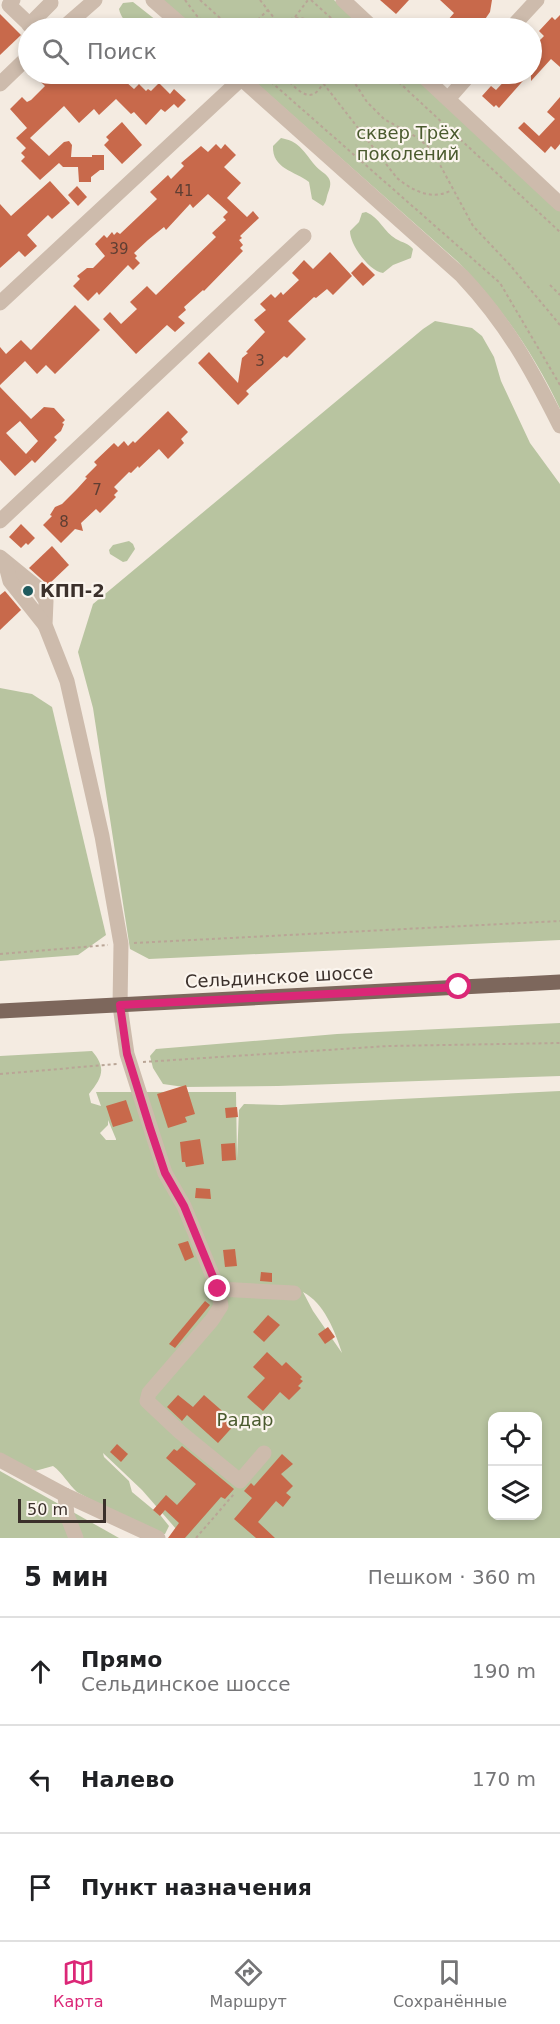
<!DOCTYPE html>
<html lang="ru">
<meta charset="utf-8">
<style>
:root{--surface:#fff;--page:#f6f6f6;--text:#202124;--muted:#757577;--line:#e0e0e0;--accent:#db2777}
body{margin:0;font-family:"DejaVu Sans",sans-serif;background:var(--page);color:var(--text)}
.controls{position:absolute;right:18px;bottom:18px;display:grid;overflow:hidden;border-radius:12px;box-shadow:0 3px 9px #0003}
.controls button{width:54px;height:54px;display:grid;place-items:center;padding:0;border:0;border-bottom:2px solid var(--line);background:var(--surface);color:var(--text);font:30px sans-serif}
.scale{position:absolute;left:18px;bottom:15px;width:88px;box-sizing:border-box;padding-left:6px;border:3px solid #3b302b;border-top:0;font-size:16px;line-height:21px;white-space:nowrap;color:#3b302b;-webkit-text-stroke:4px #fbf5ee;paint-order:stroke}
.stop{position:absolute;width:18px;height:18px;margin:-14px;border:4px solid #db2777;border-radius:50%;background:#fff}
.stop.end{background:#db2777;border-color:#fff;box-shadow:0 2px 6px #0008}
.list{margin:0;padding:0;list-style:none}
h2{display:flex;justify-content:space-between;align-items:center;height:78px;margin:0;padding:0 24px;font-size:26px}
h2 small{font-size:20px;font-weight:400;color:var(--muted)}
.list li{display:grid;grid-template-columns:39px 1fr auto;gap:18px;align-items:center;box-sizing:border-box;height:108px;padding:0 24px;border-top:2px solid var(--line)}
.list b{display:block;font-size:22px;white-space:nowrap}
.list p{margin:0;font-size:20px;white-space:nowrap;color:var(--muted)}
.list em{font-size:20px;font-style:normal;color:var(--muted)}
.icon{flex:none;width:33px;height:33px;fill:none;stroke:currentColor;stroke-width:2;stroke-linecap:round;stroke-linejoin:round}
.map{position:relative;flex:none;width:560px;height:1538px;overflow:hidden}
.search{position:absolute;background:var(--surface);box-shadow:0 3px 9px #0003;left:18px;right:18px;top:18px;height:66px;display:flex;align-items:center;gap:15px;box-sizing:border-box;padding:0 21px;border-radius:33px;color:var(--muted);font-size:22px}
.sheet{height:402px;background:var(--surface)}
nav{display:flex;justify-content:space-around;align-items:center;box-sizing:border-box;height:84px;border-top:2px solid var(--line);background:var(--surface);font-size:16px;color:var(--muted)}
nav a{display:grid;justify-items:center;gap:3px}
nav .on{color:var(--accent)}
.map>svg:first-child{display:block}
.green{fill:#b8c4a0;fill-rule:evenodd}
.building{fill:#c8694b;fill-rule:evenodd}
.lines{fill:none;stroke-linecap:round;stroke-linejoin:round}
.path{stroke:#b9a596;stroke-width:2;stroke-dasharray:3 3;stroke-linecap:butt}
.minor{stroke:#cdbbac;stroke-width:15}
.major{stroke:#7d675c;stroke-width:15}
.route{stroke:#db2777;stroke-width:8}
.poi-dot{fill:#1f5a5e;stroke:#fbf5ee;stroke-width:2}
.labels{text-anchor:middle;stroke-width:4.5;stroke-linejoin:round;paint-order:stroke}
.number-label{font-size:15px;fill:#5e3e33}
.park-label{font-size:18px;fill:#4a5a2e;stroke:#fbf5ee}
.poi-label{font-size:18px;font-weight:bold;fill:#3b302b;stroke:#fbf5ee;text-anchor:start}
.street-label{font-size:18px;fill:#3b302b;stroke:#fbf5ee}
</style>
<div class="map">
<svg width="560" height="1538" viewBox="0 0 560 1538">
<rect width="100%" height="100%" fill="#f4ebe1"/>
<g class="green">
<polygon points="163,0 334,0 365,28 195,28"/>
<path d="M133,2L166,28C147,29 124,31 119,9L123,3Z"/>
<path d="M246,74H414L560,208V409C534,353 500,305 457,261Z"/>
<path d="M281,138C298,141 303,150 313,163C322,175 336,175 328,193C326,198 327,201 323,206L312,199L309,182C295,171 272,169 273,146Z"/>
<path d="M366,212C380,218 384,232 396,239C403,243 408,243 413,249L411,258L393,265L383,273C369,271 350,245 350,231L359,222L362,213Z"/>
<polygon points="435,321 472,328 482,336 494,357 501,381 530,443 560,484 560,940 149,959 130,949 93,708 78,652 93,604 423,329"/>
<polygon points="129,541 133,544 135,549 127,561 123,562 110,554 109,550 113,545"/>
<polygon points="0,688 32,694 52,707 106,935 78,955 0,961"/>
<polygon points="560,1023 560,1076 278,1086 184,1087 163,1084 153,1068 150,1056 156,1049 337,1034"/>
<path d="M92,1051C107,1068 102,1078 89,1094L91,1103L101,1106L96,1092H236L237,1159L239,1110L244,1104L281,1105L560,1091V1538H184L142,1490L103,1453L104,1457L129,1481L132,1492L161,1516L169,1526L165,1534H154L77,1492C68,1484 63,1473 53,1466L35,1471L0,1453V1056ZM108,1120L116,1139V1140H106L100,1133L108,1125ZM303,1292C324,1303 335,1331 342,1353L313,1311ZM492,1416H538V1516H492Z"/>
<polygon points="0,1471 119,1538 0,1538"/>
</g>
<g class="building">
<polygon points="380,0 409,0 396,14"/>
<polygon points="440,0 492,0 490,12 479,28 441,28 454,13"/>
<polygon points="0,14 21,35 0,55"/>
<polygon points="560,15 560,67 551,59 531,81 531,49 544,36 539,31 552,17 555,20"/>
<polygon points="48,74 54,74 58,78 63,74 117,74 134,89 139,84 146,91 148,89 151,91 159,83 170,94 174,89 186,100 178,108 174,104 165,112 161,109 146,125 134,112 131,114 116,99 99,115 94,109 79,123 64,106 30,138 49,156 64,142 69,141 72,145 71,157 92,157 92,155 104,155 104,170 100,170 91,177 91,182 79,182 78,167 63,167 59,163 40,180 21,161 25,157 21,153 26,148 16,138 27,128 10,109 22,97 27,102 31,100 45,86 40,81"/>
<polygon points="511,74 529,74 499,108 496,105 494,107 482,96 491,86 496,90"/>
<polygon points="560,97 560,144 555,150 551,146 545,153 518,128 524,122 539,136 555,119 547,112"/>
<polygon points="122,122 142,145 122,164 104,145 109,140 106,137"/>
<polygon points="216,144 221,149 225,144 236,155 224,167 241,183 227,198 247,217 253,211 259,218 240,236 242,238 239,240 243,245 240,248 243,251 204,291 203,290 184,307 186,310 178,317 185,323 175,332 167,325 136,354 103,319 110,312 121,324 137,309 130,302 147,286 156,295 216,237 212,233 226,220 223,217 228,212 208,194 193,208 190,204 166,230 164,227 148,240 134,253 137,256 135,258 140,263 133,270 128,265 99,295 97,292 88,301 73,286 80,279 77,276 87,268 93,268 105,256 95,244 104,235 107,238 112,232 114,235 117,232 120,234 157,199 150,192 168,175 171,179 184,166 181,163 201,146 208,152"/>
<polygon points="50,181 70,203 52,219 48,215 27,235 37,246 25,257 19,251 0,268 0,204 11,216"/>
<polygon points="77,186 87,197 78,206 68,195"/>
<polygon points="330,252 352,276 333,295 327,289 316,298 314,297 288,321 306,339 287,358 284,356 246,391 249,394 238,405 198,363 209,352 238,383 242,358 248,353 246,352 265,332 254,320 266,310 260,304 271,294 275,298 281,292 283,295 299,280 292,273 304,260 313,269"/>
<polygon points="362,262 375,275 363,286 351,273"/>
<polygon points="75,305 100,330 55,374 46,365 37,374 25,361 0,385 0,347 6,354 21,340 31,350"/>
<path d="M0,387L31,419L44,407L54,408L65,420L62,423L64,424L61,431L54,437L57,440L35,463L28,456L32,460L15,476L0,460ZM20,421L38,441L26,454L6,433Z"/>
<polygon points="168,411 188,432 181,439 184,443 168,459 159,449 139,468 138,466 131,473 129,472 114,487 118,491 114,495 116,497 100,513 96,509 81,523 83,531 75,529 61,543 43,525 52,516 50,515 55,507 62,504 77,489 87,478 85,477 97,465 94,462 114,443 118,447 124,441 128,446 133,441 135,443"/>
<polygon points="21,524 35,538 28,545 26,543 21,548 9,537"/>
<polygon points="52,546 69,565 48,585 29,568"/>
<polygon points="5,591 21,610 0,630 0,595"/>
<polygon points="186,1085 195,1114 185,1117 187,1122 168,1128 157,1094"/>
<polygon points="126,1100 133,1121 113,1127 106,1106"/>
<polygon points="237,1107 238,1117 226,1118 225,1108"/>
<polygon points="200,1139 204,1164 186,1167 185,1162 182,1162 180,1142"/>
<polygon points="235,1143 236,1160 222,1161 221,1144"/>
<polygon points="196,1188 210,1189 211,1199 195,1198"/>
<polygon points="188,1241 194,1257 185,1261 178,1244"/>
<polygon points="235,1249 237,1266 225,1267 223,1250"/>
<polygon points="261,1272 272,1273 272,1282 260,1281"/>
<polygon points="205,1301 210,1305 175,1348 169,1344"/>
<polygon points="268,1315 280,1325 264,1342 253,1332"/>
<polygon points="328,1327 335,1337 325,1344 318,1334"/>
<polygon points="267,1352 282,1366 286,1362 302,1377 300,1379 303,1381 298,1386 301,1388 289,1400 280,1392 263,1411 247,1397 265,1378 253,1367"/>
<polygon points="178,1395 193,1407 204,1395 236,1423 218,1443 187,1415 182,1421 167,1407"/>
<polygon points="117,1444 128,1454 121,1462 110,1452"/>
<polygon points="182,1446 234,1489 225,1499 221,1497 185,1538 168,1538 179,1523 165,1510 160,1516 153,1510 166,1495 177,1505 196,1484 166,1458 174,1449 177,1451"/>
<polygon points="282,1454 293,1464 281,1474 293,1486 286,1493 291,1497 283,1507 276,1501 258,1522 275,1538 256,1538 234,1519 252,1498 244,1491 251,1483 254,1486"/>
</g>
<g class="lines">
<g class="path">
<polyline points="185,0 197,16 211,28"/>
<polyline points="200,0 231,28"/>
<polyline points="260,0 282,28"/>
<polyline points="311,0 342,28"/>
<polyline points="295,17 308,0"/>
<path d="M279,25C294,15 305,15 317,28"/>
<polyline points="249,28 268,10"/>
<polyline points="262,74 500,283 560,385"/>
<path d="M281,74C295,86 310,109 323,83"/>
<path d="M316,74L397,178C413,191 432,201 452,190"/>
<polyline points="349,74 367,102 384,119 418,138 432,150 473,226 510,265 560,325"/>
<polyline points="390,74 560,232"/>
<polyline points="282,75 288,74"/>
<polyline points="550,285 560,295"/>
<polyline points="134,943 560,921"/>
<polyline points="0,954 108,945"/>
<polyline points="143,1062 388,1046 560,1043"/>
<polyline points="0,1074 117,1064"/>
<polyline points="196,1538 234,1494"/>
</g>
<g class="minor">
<polyline points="13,0 9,5 33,28"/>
<polyline points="153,0 185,28"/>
<polyline points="343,0 373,28"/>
<polyline points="29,25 51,3"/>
<polyline points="63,28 95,0"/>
<polyline points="511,28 537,0"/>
<path d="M236,74L462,276C507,324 531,368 560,426"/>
<polyline points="421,74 560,204"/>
<polyline points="0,84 28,57"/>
<polyline points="448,99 470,74"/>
<polyline points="0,303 241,79"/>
<polyline points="0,521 304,236"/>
<polyline points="0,557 38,588 46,601 45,625 67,681 102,836 121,944 120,1006 127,1054 165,1173 184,1206 218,1289 221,1306 212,1320 149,1393 147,1401 180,1432 240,1481 264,1453"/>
<polyline points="5,562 10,581 45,625"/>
<polyline points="218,1289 294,1293"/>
<polyline points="0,1460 65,1495 158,1538"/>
<polyline points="65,1495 67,1515 76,1538"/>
</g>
<polyline class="major" points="0,1011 560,982"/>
</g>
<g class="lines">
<polyline class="route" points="218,1289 184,1206 165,1173 150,1128 127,1054 120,1005 459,987"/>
</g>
<circle class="poi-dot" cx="28" cy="591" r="6"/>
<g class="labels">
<g class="number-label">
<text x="184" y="196">41</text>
<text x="119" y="254">39</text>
<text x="260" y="366">3</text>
<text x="97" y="495">7</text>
<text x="64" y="527">8</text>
</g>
<g class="park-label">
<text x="408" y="139">сквер Трёх<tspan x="408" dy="21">поколений</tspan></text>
<text x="245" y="1426">Радар</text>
</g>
<g class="poi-label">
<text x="40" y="597">КПП-2</text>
</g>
<g class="street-label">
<text transform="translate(279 977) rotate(-3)" y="6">Сельдинское шоссе</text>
</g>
</g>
</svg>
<div class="controls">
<button><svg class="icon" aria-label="locate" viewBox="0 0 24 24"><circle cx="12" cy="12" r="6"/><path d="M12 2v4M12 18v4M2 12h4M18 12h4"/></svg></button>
<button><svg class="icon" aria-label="layers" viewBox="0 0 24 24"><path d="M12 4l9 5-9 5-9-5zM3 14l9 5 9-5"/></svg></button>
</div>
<div class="scale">50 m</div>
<div class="stop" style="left:459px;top:987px"></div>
<div class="stop end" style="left:218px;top:1289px"></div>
<div class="search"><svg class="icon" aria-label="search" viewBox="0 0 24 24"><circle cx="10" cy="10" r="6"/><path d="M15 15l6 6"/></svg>Поиск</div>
</div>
<section class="sheet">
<h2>5 мин<small>Пешком · 360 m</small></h2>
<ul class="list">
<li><svg class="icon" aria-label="ahead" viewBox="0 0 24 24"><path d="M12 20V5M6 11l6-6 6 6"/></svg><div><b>Прямо</b><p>Сельдинское шоссе</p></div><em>190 m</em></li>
<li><svg class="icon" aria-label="left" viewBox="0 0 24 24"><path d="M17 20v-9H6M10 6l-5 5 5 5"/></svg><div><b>Налево</b></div><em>170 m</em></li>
<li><svg class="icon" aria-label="arrive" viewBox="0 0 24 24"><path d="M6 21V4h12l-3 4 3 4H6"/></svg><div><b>Пункт назначения</b></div></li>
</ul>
</section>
<nav>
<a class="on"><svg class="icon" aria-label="map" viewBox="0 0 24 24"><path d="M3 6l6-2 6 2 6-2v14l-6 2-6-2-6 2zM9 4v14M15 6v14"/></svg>Карта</a>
<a><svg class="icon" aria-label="directions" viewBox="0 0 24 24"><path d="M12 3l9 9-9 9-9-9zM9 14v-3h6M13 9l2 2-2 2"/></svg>Маршрут</a>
<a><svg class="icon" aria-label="saved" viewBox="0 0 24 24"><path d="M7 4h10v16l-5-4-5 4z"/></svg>Сохранённые</a>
</nav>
